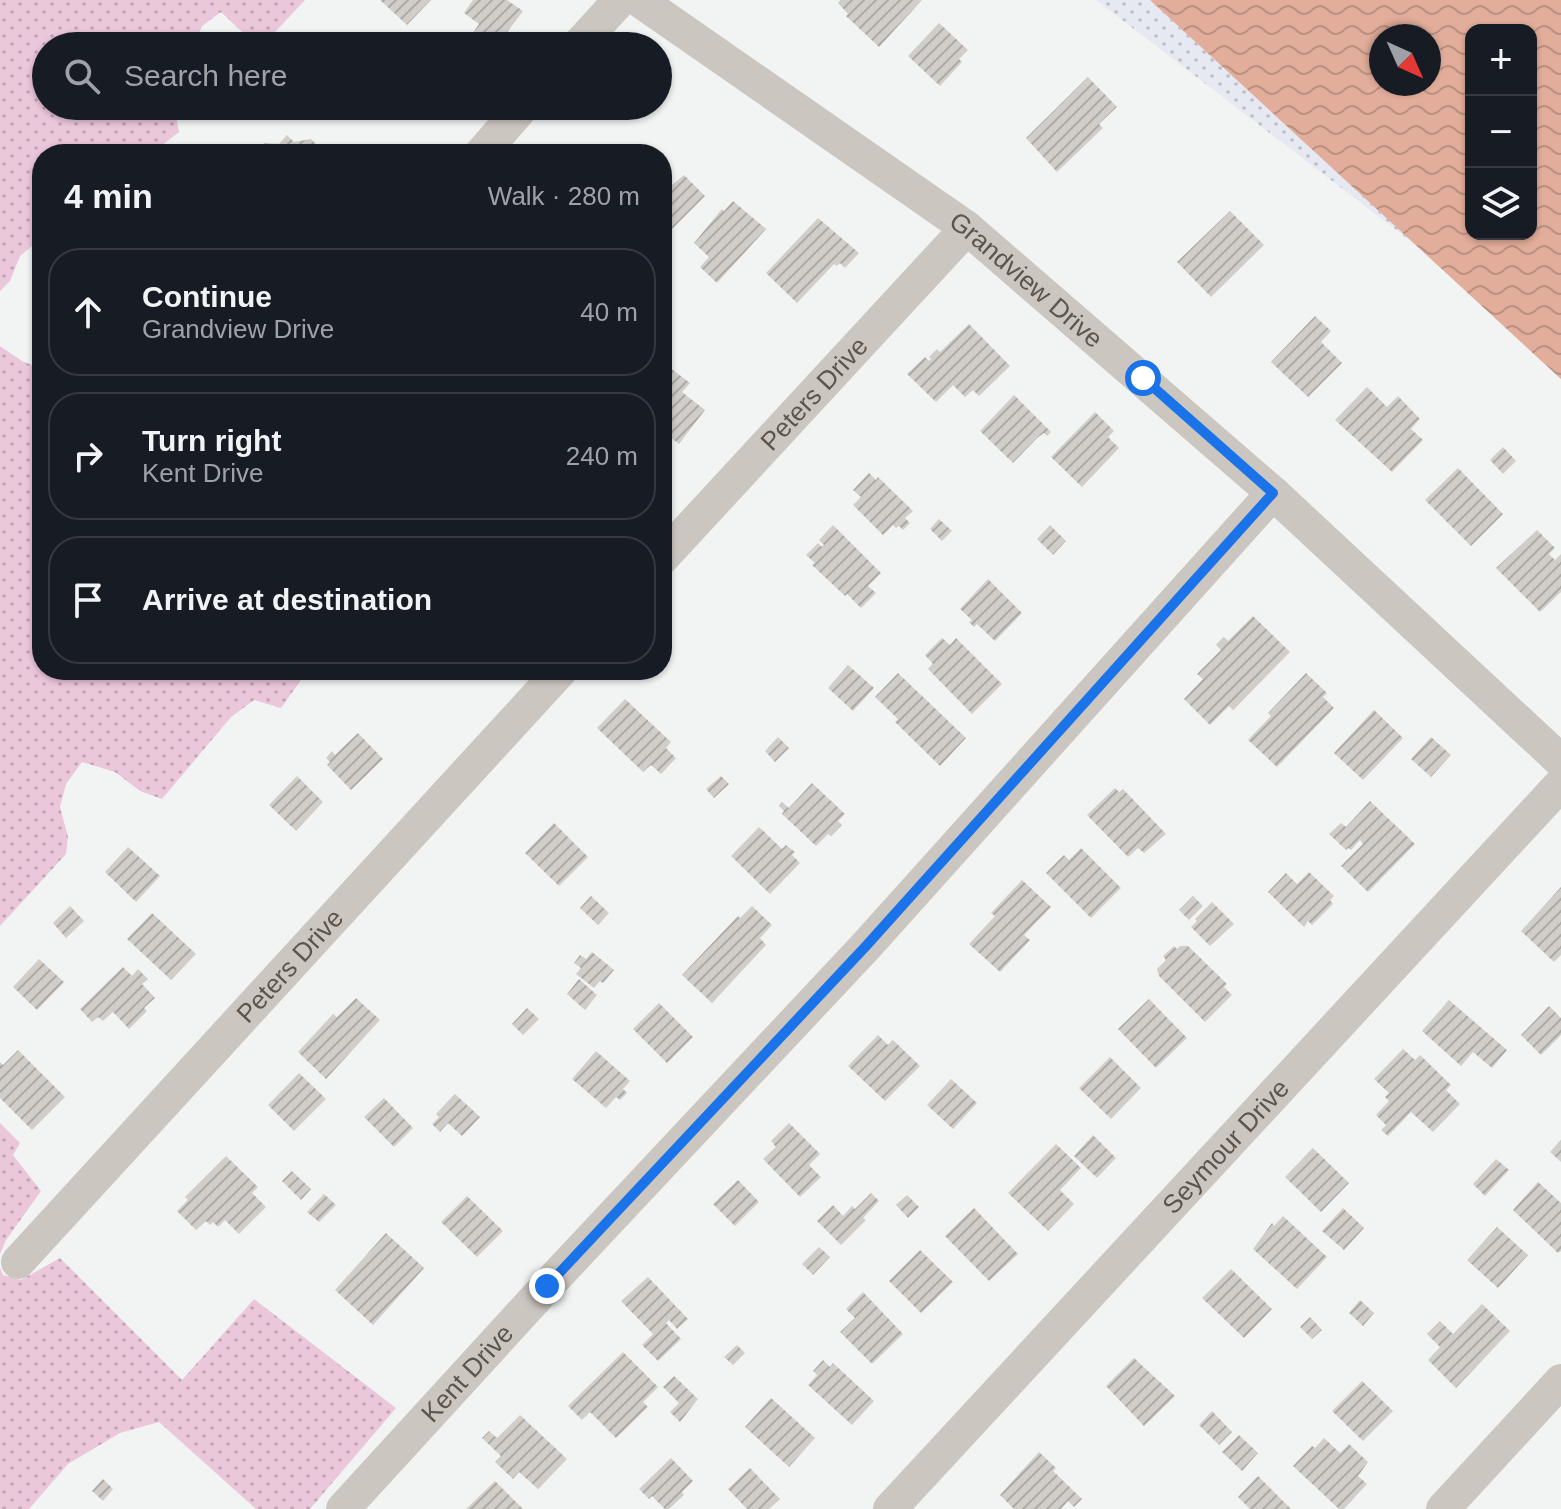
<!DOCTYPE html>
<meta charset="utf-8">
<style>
:root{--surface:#171b24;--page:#242831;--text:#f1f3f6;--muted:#9ea1a6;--line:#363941}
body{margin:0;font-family:Helvetica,sans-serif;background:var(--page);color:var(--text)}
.controls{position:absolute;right:24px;top:24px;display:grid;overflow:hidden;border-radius:16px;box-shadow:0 2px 6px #0004}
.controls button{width:72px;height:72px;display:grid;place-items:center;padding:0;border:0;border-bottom:2px solid var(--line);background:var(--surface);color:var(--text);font:40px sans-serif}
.compass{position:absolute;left:1369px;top:24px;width:72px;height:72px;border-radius:50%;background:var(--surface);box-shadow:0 2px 6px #0004;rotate:135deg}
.stop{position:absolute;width:24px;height:24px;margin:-18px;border:6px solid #1a73e8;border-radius:50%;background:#fff}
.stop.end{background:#1a73e8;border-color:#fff;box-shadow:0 2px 8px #0008}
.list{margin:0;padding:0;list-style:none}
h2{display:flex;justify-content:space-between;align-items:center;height:104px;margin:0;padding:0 32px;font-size:34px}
h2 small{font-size:26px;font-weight:400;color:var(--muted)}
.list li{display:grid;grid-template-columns:52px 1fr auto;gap:24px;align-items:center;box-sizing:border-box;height:128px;margin:0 16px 16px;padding:0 16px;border:2px solid var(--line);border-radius:32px}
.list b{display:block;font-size:30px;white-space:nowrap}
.list p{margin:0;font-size:26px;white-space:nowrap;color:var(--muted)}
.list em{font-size:26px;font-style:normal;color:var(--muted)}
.icon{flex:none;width:44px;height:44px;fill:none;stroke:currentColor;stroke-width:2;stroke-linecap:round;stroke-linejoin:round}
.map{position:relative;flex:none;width:1561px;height:1509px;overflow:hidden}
.search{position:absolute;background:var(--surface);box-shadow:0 2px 6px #0004;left:32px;top:32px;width:640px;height:88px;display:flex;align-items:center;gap:20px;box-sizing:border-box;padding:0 28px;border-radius:44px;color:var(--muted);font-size:30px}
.panel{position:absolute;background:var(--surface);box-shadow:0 2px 6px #0004;left:32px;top:144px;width:640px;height:536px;border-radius:32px}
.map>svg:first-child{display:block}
.grass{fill:url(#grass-dots)}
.sand{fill:url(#sand-dots)}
.water{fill:url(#water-waves);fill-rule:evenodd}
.building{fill:url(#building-hatch)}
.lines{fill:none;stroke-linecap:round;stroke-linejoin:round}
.minor{stroke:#ccc6c0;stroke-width:34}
.route{stroke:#1a73e8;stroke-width:10}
.labels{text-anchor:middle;stroke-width:8;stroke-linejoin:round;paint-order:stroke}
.street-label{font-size:26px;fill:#5d554c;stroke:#fff}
</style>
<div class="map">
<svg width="1561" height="1509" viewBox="0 0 1561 1509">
<defs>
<pattern id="grass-dots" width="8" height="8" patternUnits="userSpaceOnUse" patternTransform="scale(2)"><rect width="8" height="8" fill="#ebc7db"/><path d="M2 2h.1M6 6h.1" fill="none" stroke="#c2a4b4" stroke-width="1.8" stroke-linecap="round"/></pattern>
<pattern id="sand-dots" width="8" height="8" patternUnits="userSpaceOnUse" patternTransform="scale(2)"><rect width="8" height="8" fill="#e6e9f2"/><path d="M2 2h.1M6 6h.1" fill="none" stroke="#bec0c6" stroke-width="1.8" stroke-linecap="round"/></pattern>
<pattern id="water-waves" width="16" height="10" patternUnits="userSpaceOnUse" patternTransform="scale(2)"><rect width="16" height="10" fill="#e2ad9a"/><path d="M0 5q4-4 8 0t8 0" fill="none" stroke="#ba9080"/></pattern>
<pattern id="building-hatch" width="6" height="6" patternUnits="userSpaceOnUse" patternTransform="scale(2)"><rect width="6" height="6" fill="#d1ceca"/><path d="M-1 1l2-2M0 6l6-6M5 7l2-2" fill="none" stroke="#adaaa6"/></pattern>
</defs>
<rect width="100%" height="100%" fill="#f2f4f4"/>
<g class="grass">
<polygon points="0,0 305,0 262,46 257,46 221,12 202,26 194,46 46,46 46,106 174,106 179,132 151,154 42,154 42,238 20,256 10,281 0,291"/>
<polygon points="0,346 22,361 42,369 42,670 295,670 301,680 281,708 254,700 231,717 162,799 140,791 115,772 82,762 66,784 60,807 68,837 66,854 0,926"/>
<polygon points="0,1123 20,1143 13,1155 41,1191 6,1240 0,1254"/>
<polygon points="60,1258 182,1380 254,1299 396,1408 310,1509 256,1509 159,1422 120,1433 68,1464 29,1509 0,1509 0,1268 3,1275 21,1280"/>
</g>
<polygon class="sand" points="1096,0 1150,0 1417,246 1100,3"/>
<path class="water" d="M1150,0H1561V379ZM1471,30H1531V234H1471ZM1381,36H1429V84H1381Z"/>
<g class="building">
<polygon points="380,0 431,0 407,25"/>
<polygon points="473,0 507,0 523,11 497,46 464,46 479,24 464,13"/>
<polygon points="841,0 922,0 879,47 846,16 848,14 838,3"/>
<polygon points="939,23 968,50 959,59 962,62 940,86 908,56"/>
<polygon points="1088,77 1117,107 1099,124 1103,128 1057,172 1026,138"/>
<polygon points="287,135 294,142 311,139 326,154 274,154 264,143 279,144"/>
<polygon points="684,175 705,196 665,236 662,233 662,193"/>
<polygon points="733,201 766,229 717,283 700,267 709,257 694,243 722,209 724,211"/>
<polygon points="1230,211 1264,245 1211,297 1177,262"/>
<polygon points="818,218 859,253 845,268 840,263 836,266 834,264 797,303 766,273"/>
<polygon points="1315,316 1331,331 1321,342 1342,363 1308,397 1271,362"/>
<polygon points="969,324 1010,366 979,396 973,390 965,397 953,385 936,402 907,374 925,357 929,361 931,359 929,357 937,349 940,352"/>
<polygon points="665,364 690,383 682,392 705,410 679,444 662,431 662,367"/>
<polygon points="1367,387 1387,407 1398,396 1420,419 1411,429 1423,440 1392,472 1335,420"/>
<polygon points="1014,395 1051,432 1047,436 1044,433 1037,438 1013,463 980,431"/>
<polygon points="1095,412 1114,431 1108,437 1119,448 1082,487 1051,457"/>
<polygon points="1503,447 1516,461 1503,474 1490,460"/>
<polygon points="1458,468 1503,514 1471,546 1425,500"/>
<polygon points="869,473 876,480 878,477 913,511 905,518 910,523 903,530 899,526 896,528 893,525 883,535 853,505 861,497 853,490"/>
<polygon points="939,519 952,531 942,541 930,529"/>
<polygon points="833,525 881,573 868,586 876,593 861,608 847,594 845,596 812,565 815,563 806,555 818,543 822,547 824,545 819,540"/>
<polygon points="1050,525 1066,541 1053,555 1037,539"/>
<polygon points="1537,530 1555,548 1549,554 1555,560 1561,554 1561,592 1540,612 1496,568"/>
<polygon points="988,579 1022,613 995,641 977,624 974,627 969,622 972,620 960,609"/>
<polygon points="1253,616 1290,652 1233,710 1229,706 1210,725 1184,699 1203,679 1197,674 1221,650 1216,645 1224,637 1228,641"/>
<polygon points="942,638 950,645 956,638 1002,684 972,714 928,669 933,664 925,655"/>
<polygon points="848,665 874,688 853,711 828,688"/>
<polygon points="898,673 966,738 940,766 895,722 898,719 875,697"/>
<polygon points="1306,673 1327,693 1323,697 1334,708 1277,767 1248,740 1271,716 1268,713"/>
<polygon points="625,699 671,742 666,748 676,758 661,774 651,765 643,772 597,728"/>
<polygon points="1374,710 1403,738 1363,780 1334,753"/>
<polygon points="358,733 383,759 351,790 327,765 330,762 326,758 332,751 335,755"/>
<polygon points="778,737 789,748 775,762 765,751"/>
<polygon points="1431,737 1451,755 1431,777 1411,759"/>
<polygon points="297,776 323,802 296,831 269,805"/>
<polygon points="721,776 729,784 714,798 706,789"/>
<polygon points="812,783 845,814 838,821 842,825 831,836 828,834 816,846 782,814 784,811 779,806 782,802 789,808"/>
<polygon points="1115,788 1119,792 1123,789 1166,834 1144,853 1138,848 1128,857 1087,815"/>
<polygon points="1370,801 1415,844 1368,892 1341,866 1363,844 1360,840 1351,850 1348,848 1346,850 1329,834 1341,823 1346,827"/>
<polygon points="554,823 588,857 559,886 525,853"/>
<polygon points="759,827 782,849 786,845 795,852 792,855 800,863 770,894 731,856"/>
<polygon points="128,847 160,876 136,902 105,872"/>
<polygon points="1081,848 1121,888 1091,918 1046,873 1064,855 1069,860"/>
<polygon points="1309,872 1334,896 1330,900 1333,904 1312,925 1308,921 1304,927 1268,892 1286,873 1297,884"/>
<polygon points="1022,880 1051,907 1024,935 1030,940 1000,972 969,944 995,916 991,913"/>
<polygon points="1561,887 1561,955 1554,962 1521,931"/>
<polygon points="591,896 609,913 598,925 580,908"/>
<polygon points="1193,896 1203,906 1189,920 1179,910"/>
<polygon points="1212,902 1234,924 1210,946 1191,927 1197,921 1195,919"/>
<polygon points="70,906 84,921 66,938 53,923"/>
<polygon points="752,906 772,925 760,938 766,945 712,1003 682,975 738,916 740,918"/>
<polygon points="152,913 196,954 171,980 127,939"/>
<polygon points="1174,946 1177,949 1180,946 1188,946 1227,984 1224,987 1232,995 1205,1022 1159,976 1157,969 1166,960 1163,956"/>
<polygon points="592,952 614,970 603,983 600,981 594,988 576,974 581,968 574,963 580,955 586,959"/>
<polygon points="39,959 64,982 37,1010 13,987"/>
<polygon points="123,967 132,976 138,969 148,979 142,984 155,998 144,1008 147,1011 129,1029 113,1012 103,1021 98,1017 92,1022 80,1009"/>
<polygon points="579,979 597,995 585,1010 567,994"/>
<polygon points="356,998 380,1020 326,1079 298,1052 333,1014 337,1017"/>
<polygon points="1149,999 1187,1038 1156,1068 1118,1029"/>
<polygon points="1449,1000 1507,1050 1492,1068 1473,1052 1461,1066 1422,1031"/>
<polygon points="659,1003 693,1037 667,1063 633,1029"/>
<polygon points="1549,1006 1561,1018 1561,1035 1541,1055 1521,1035"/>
<polygon points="527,1008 539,1019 523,1035 512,1024"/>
<polygon points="878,1035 888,1045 893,1040 920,1066 885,1101 848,1066"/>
<polygon points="1403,1049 1415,1060 1420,1055 1451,1085 1446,1090 1460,1104 1433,1132 1411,1112 1388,1136 1381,1130 1386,1125 1376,1115 1389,1101 1385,1097 1389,1093 1374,1079"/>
<polygon points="18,1050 65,1097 32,1130 0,1098 0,1062 3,1065"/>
<polygon points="596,1051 630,1081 623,1089 627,1093 620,1100 616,1097 606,1108 572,1079"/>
<polygon points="1110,1057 1141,1088 1111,1119 1079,1088"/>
<polygon points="299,1073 326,1099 294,1131 268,1105"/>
<polygon points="951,1079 977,1103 953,1129 927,1105"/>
<polygon points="455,1094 480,1117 462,1136 448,1123 440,1132 432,1124 439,1117 436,1114"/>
<polygon points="384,1098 413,1128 394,1147 364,1117"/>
<polygon points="789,1123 820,1154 809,1165 821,1177 800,1197 763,1159 776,1147 771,1141"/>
<polygon points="1093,1135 1116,1158 1097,1178 1074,1156"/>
<polygon points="1561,1140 1561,1162 1550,1152"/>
<polygon points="1056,1144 1081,1168 1060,1190 1074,1204 1048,1231 1008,1193"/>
<polygon points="1313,1148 1349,1183 1321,1212 1285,1177"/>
<polygon points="226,1156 258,1187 252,1193 266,1207 239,1234 225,1220 218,1227 213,1222 210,1225 206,1221 196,1230 177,1211 188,1200 185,1197"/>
<polygon points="1496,1159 1509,1170 1485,1196 1473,1184"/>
<polygon points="292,1171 311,1189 301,1200 282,1181"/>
<polygon points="738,1180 759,1202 735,1226 713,1204"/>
<polygon points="1538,1182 1561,1203 1561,1251 1558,1253 1513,1210"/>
<polygon points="871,1193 879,1201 863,1218 866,1220 841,1245 817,1221 833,1205 843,1216 852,1206 855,1209"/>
<polygon points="324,1194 336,1205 319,1222 307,1212"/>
<polygon points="907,1195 919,1207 908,1218 896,1205"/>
<polygon points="467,1196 503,1231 477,1257 441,1222"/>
<polygon points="974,1208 1018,1254 989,1281 945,1236"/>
<polygon points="1343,1208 1364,1228 1344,1250 1322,1231"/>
<polygon points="1283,1216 1327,1257 1297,1289 1253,1249 1272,1223 1274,1226"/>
<polygon points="1497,1227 1528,1255 1498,1288 1467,1260"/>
<polygon points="386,1233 424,1268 373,1325 335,1290"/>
<polygon points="819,1247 830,1257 813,1275 802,1264"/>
<polygon points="920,1250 953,1282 921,1313 889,1281"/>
<polygon points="1231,1269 1272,1309 1244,1338 1202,1298"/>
<polygon points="648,1277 688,1319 677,1329 669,1320 666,1323 681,1339 658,1361 642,1345 653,1334 621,1301"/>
<polygon points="863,1292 903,1334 872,1364 840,1332 855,1318 846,1309"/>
<polygon points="1360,1300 1374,1313 1363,1326 1349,1313"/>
<polygon points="1482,1304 1510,1331 1456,1388 1428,1360 1440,1347 1427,1334 1440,1321 1453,1334"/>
<polygon points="1310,1317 1322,1330 1312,1339 1300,1327"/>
<polygon points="737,1345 745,1353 733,1365 724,1357"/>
<polygon points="623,1352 658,1387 643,1402 648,1407 616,1438 590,1412 582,1420 568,1406"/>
<polygon points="1134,1358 1175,1396 1144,1426 1106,1386"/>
<polygon points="823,1360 830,1367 833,1363 874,1401 852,1425 808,1385 817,1375 813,1371"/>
<polygon points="674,1376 698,1399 680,1422 670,1412 679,1403 663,1387"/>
<polygon points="1362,1381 1393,1411 1363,1441 1332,1411"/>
<polygon points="771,1398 815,1438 789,1467 745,1427"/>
<polygon points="1212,1411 1232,1432 1219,1445 1199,1425"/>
<polygon points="520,1415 567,1459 538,1489 519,1472 513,1479 495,1462 501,1456 482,1438 489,1431 497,1438"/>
<polygon points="1239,1435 1258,1453 1242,1471 1222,1452"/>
<polygon points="1324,1438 1340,1453 1349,1444 1368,1462 1358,1476 1367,1484 1344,1509 1339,1509 1293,1466 1312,1446 1315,1448"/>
<polygon points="1039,1452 1056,1468 1053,1471 1082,1499 1074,1507 1068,1501 1061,1509 1014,1509 1000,1495"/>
<polygon points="671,1458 693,1481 682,1492 684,1495 669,1509 665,1509 652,1496 649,1499 639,1489"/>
<polygon points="750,1468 780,1499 769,1509 747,1509 728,1489"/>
<polygon points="1258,1476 1291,1509 1250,1509 1238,1497"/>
<polygon points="103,1479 113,1489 103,1501 92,1491"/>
<polygon points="495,1481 523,1509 466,1509"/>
</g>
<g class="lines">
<g class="minor">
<path id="s1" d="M639,0L967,228L1273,493L1561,761"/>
<polyline points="578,46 620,0"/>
<polyline points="481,154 523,106"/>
<path id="s2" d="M662,558L967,228"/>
<path id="s3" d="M18,1262L561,670"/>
<path id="s4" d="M343,1509L547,1286L866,946L1273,493"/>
<path id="s5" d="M890,1509L1561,784"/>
<polyline points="1443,1509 1561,1381"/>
</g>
</g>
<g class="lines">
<polyline class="route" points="547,1286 866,946 1273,493 1143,378"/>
</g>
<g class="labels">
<g class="street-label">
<text dy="9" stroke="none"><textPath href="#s1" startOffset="478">Grandview Drive</textPath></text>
<text dy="9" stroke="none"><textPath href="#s2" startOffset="224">Peters Drive</textPath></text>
<text dy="9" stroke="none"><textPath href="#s3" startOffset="402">Peters Drive</textPath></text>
<text dy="9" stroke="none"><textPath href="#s5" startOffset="494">Seymour Drive</textPath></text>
<text dy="9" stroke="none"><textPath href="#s4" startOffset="184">Kent Drive</textPath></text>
</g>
</g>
</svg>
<div class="controls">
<button>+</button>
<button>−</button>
<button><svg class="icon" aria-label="layers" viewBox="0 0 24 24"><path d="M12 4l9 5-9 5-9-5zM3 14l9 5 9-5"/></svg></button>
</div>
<svg class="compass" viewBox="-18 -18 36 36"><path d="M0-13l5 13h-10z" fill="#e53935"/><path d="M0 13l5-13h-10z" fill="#9ea1a6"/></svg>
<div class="stop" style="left:1143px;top:378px"></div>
<div class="stop end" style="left:547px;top:1286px"></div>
<div class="search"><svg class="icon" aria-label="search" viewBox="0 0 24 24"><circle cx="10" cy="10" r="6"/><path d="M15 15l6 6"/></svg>Search here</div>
<section class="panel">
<h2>4 min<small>Walk · 280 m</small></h2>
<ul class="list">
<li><svg class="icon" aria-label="ahead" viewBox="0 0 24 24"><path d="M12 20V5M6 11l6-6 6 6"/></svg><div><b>Continue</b><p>Grandview Drive</p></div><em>40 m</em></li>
<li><svg class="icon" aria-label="right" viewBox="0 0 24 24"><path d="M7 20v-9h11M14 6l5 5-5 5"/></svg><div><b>Turn right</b><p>Kent Drive</p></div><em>240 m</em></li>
<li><svg class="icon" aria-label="arrive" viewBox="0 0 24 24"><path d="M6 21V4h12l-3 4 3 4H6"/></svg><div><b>Arrive at destination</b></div></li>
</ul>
</section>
</div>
